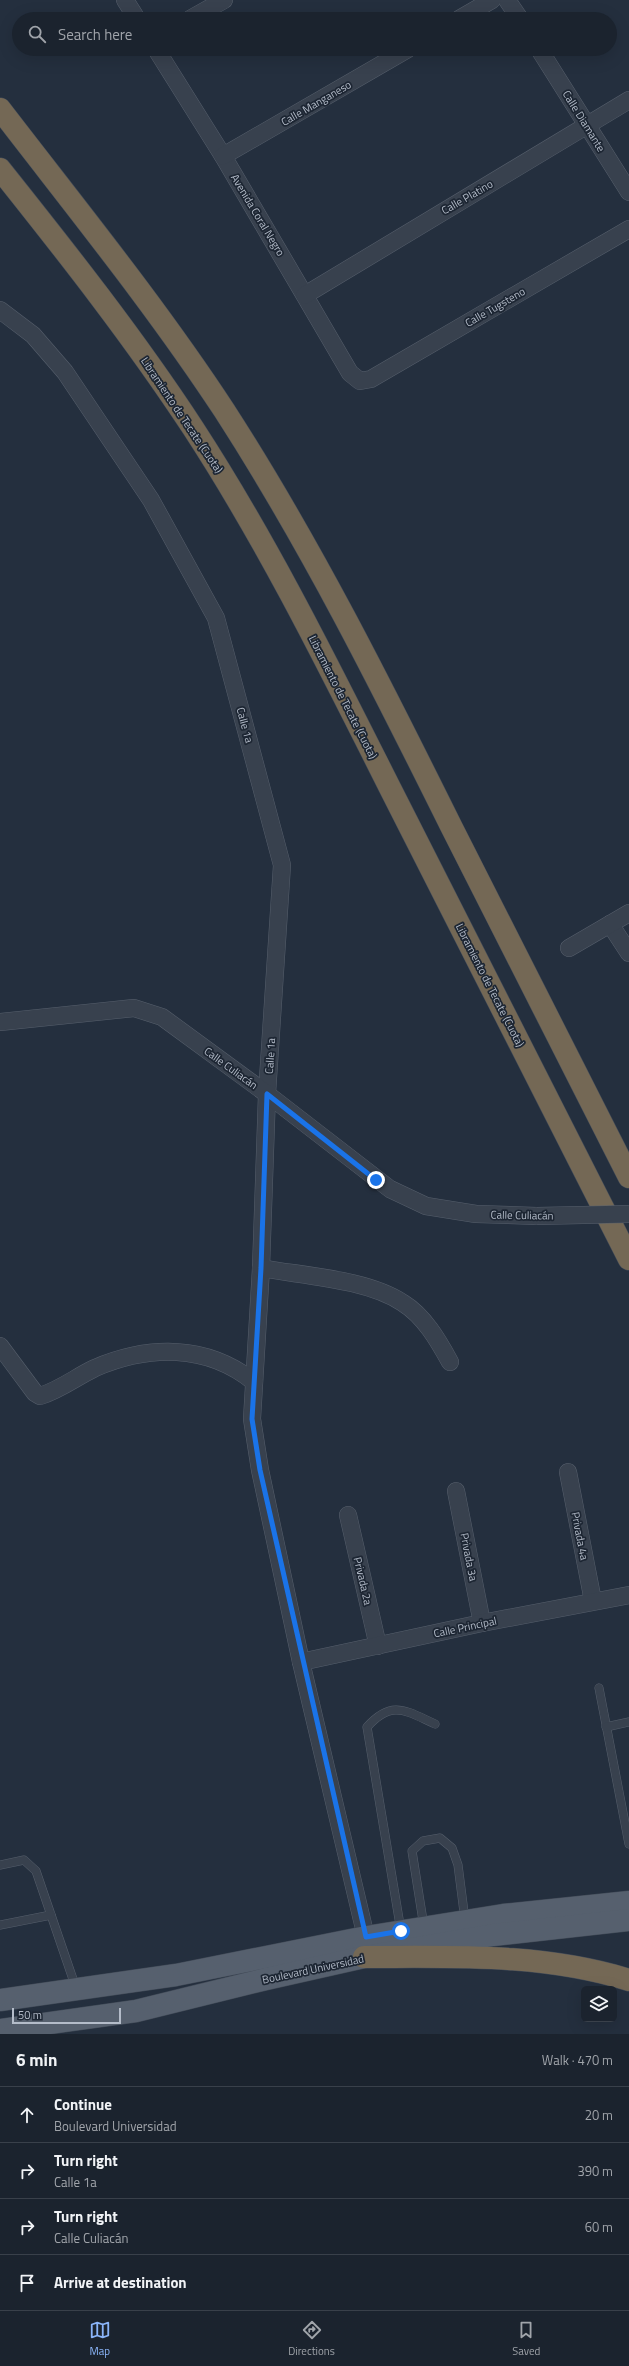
<!DOCTYPE html>
<meta charset="utf-8">
<style>
:root{--surface:#1b232e;--page:#242b36;--text:#f1f3f6;--muted:#a0a4aa;--line:#39404a;--accent:#8ab4f8}
body{margin:0;font-family:"Titillium Web",sans-serif;background:var(--page);color:var(--text)}
.controls{position:absolute;right:12px;bottom:12px;display:grid;overflow:hidden;border-radius:6px;box-shadow:0 4px 16px #0002}
.controls button{width:36px;height:36px;display:grid;place-items:center;padding:0;border:0;border-bottom:1px solid var(--line);background:var(--surface);color:var(--text);font:20px sans-serif}
.scale{position:absolute;left:12px;bottom:10px;width:109px;box-sizing:border-box;padding-left:4px;border:2px solid #b4bcc9;border-top:0;font-size:11px;line-height:14px;white-space:nowrap;color:#b4bcc9;-webkit-text-stroke:3px #1d2633;paint-order:stroke}
.stop{position:absolute;width:12px;height:12px;margin:-9px;border:3px solid #1a73e8;border-radius:50%;background:#fff}
.stop.end{background:#1a73e8;border-color:#fff;box-shadow:0 1px 4px #0008}
.list{margin:0;padding:0;list-style:none}
h2{display:flex;justify-content:space-between;align-items:center;height:52px;margin:0;padding:0 16px;font-size:17px}
h2 small{font-size:13px;font-weight:400;color:var(--muted)}
.list li{display:grid;grid-template-columns:26px 1fr auto;gap:12px;align-items:center;box-sizing:border-box;height:56px;padding:0 16px;border-top:1px solid var(--line)}
.list b{display:block;font-size:15px;white-space:nowrap}
.list p{margin:0;font-size:13px;white-space:nowrap;color:var(--muted)}
.list em{font-size:13px;font-style:normal;color:var(--muted)}
.icon{flex:none;width:22px;height:22px;fill:none;stroke:currentColor;stroke-width:2;stroke-linecap:round;stroke-linejoin:round}
.map{position:relative;flex:none;width:629px;height:2034px;overflow:hidden}
.search{position:absolute;background:var(--surface);box-shadow:0 4px 16px #0002;left:12px;right:12px;top:12px;height:44px;display:flex;align-items:center;gap:10px;box-sizing:border-box;padding:0 14px;border-radius:22px;color:var(--muted);font-size:15px}
.sheet{height:276px;background:var(--surface)}
nav{display:flex;justify-content:space-around;align-items:center;box-sizing:border-box;height:56px;border-top:1px solid var(--line);background:var(--surface);font-size:11px;color:var(--muted)}
nav a{display:grid;justify-items:center;gap:2px}
nav .on{color:var(--accent)}
.map>svg:first-child{display:block}
.lines{fill:none;stroke-linecap:round;stroke-linejoin:round}
.lane-casing{stroke:#565f6c;stroke-width:9}
.street-casing{stroke:#565f6c;stroke-width:18}
.primary-casing{stroke:#414a57;stroke-width:23}
.highway-casing{stroke:#434c59;stroke-width:23}
.lane{stroke:#38414e;stroke-width:8}
.street{stroke:#38414e;stroke-width:17}
.primary{stroke:#56606e;stroke-width:22}
.highway{stroke:#746855;stroke-width:22}
.street-bridge-casing{stroke:#565f6c;stroke-width:18;stroke-linecap:butt}
.street-bridge{stroke:#38414e;stroke-width:17}
.route{stroke:#1a73e8;stroke-width:5}
.labels{text-anchor:middle;stroke-width:3.5;stroke-linejoin:round;paint-order:stroke}
.street-label{font-size:11px;fill:#b4bcc9;stroke:#1d2633}
</style>
<div class="map">
<svg width="629" height="2034" viewBox="0 0 629 2034">
<rect width="100%" height="100%" fill="#242f3e"/>
<g class="lines">
<defs>
<g id="lane">
<polyline points="599,1688 629,1844"/>
<polyline points="606,1727 629,1722"/>
<polyline points="0,1865 24,1860 36,1871 76,1988"/>
<polyline points="0,1925 51,1915"/>
<polyline points="424,1927 412,1851 423,1841 440,1838 452,1848 458,1865 465,1920"/>
<path d="M401,1931L367,1727C392,1699 406,1711 435,1724"/>
</g>
<g id="street">
<polyline points="125,0 137,19"/>
<polyline points="507,0 520,19"/>
<polyline points="190,19 224,0"/>
<polyline points="459,19 492,0"/>
<polyline points="156,49 223,156 350,373 360,381 371,379 629,229"/>
<polyline points="539,49 629,192"/>
<polyline points="223,156 408,49"/>
<polyline points="305,295 629,100"/>
<polyline points="0,310 33,335 65,372 151,500 216,618 282,865 267,1094 261,1268 252,1419 260,1470 301,1662 366,1937"/>
<polyline points="610,924 629,953"/>
<polyline points="569,948 629,913"/>
<polyline points="0,1022 134,1008 162,1017 267,1094 390,1189 426,1206 476,1214 537,1216"/>
<path d="M261,1268C304,1276 367,1279 403,1303C424,1316 438,1340 450,1362"/>
<path d="M0,1346L35,1393L40,1396C60,1390 76,1377 95,1368C149,1345 207,1344 254,1382"/>
<polyline points="568,1472 593,1601"/>
<polyline points="456,1491 482,1623"/>
<polyline points="348,1515 378,1646"/>
<polyline points="301,1662 482,1623 629,1595"/>
</g>
<g id="primary">
<polyline points="0,2000 176,1975 366,1937 503,1915 629,1902"/>
<polyline points="0,2030 136,2011 266,1979 364,1957 493,1935 629,1920"/>
</g>
<g id="highway">
<path d="M0,109C76,208 155,305 224,410C310,543 381,685 451,826C510,943 570,1060 629,1177"/>
<path d="M0,169C67,253 134,338 193,428C268,543 329,667 391,790C470,946 550,1102 629,1259"/>
<path d="M364,1957C454,1957 542,1953 629,1980"/>
</g>
</defs>
<use href="#lane" class="lane-casing"/>
<use href="#street" class="street-casing"/>
<use href="#primary" class="primary-casing"/>
<use href="#highway" class="highway-casing"/>
<use href="#lane" class="lane"/>
<use href="#street" class="street"/>
<use href="#primary" class="primary"/>
<use href="#highway" class="highway"/>
<defs>
<polyline id="street-bridge" points="537,1216 629,1214"/>
</defs>
<use href="#street-bridge" class="street-bridge-casing"/>
<use href="#street-bridge" class="street-bridge"/>
</g>
<g class="lines">
<polyline class="route" points="376,1180 267,1094 261,1268 252,1419 260,1470 366,1937 401,1931"/>
</g>
<g class="labels">
<g class="street-label">
<text transform="translate(316 103) rotate(-30)" y="4">Calle Manganeso</text>
<text transform="translate(584 121) rotate(58)" y="4">Calle Diamante</text>
<text transform="translate(467 197) rotate(-30)" y="4">Calle Platino</text>
<text transform="translate(258 215) rotate(59)" y="4">Avenida Coral Negro</text>
<text transform="translate(495 307) rotate(-30)" y="4">Calle Tugsteno</text>
<text transform="translate(182 415) rotate(56)" y="4">Libramiento de Tecate (Cuota)</text>
<text transform="translate(343 697) rotate(63)" y="4">Libramiento de Tecate (Cuota)</text>
<text transform="translate(245 725) rotate(75)" y="4">Calle 1a</text>
<text transform="translate(490 985) rotate(63)" y="4">Libramiento de Tecate (Cuota)</text>
<text transform="translate(270 1056) rotate(-86)" y="4">Calle 1a</text>
<text transform="translate(231 1068) rotate(36)" y="4">Calle Culiacán</text>
<text transform="translate(522 1215) rotate(1)" y="4">Calle Culiacán</text>
<text transform="translate(580 1536) rotate(79)" y="4">Privada 4a</text>
<text transform="translate(469 1557) rotate(79)" y="4">Privada 3a</text>
<text transform="translate(363 1581) rotate(77)" y="4">Privada 2a</text>
<text transform="translate(465 1627) rotate(-12)" y="4">Calle Principal</text>
<text transform="translate(313 1969) rotate(-12)" y="4">Boulevard Universidad</text>
</g>
</g>
</svg>
<div class="controls">
<button><svg class="icon" aria-label="layers" viewBox="0 0 24 24"><path d="M12 4l9 5-9 5-9-5zM3 14l9 5 9-5"/></svg></button>
</div>
<div class="scale">50 m</div>
<div class="stop" style="left:401px;top:1931px"></div>
<div class="stop end" style="left:376px;top:1180px"></div>
<div class="search"><svg class="icon" aria-label="search" viewBox="0 0 24 24"><circle cx="10" cy="10" r="6"/><path d="M15 15l6 6"/></svg>Search here</div>
</div>
<section class="sheet">
<h2>6 min<small>Walk · 470 m</small></h2>
<ul class="list">
<li><svg class="icon" aria-label="ahead" viewBox="0 0 24 24"><path d="M12 20V5M6 11l6-6 6 6"/></svg><div><b>Continue</b><p>Boulevard Universidad</p></div><em>20 m</em></li>
<li><svg class="icon" aria-label="right" viewBox="0 0 24 24"><path d="M7 20v-9h11M14 6l5 5-5 5"/></svg><div><b>Turn right</b><p>Calle 1a</p></div><em>390 m</em></li>
<li><svg class="icon" aria-label="right" viewBox="0 0 24 24"><path d="M7 20v-9h11M14 6l5 5-5 5"/></svg><div><b>Turn right</b><p>Calle Culiacán</p></div><em>60 m</em></li>
<li><svg class="icon" aria-label="arrive" viewBox="0 0 24 24"><path d="M6 21V4h12l-3 4 3 4H6"/></svg><div><b>Arrive at destination</b></div></li>
</ul>
</section>
<nav>
<a class="on"><svg class="icon" aria-label="map" viewBox="0 0 24 24"><path d="M3 6l6-2 6 2 6-2v14l-6 2-6-2-6 2zM9 4v14M15 6v14"/></svg>Map</a>
<a><svg class="icon" aria-label="directions" viewBox="0 0 24 24"><path d="M12 3l9 9-9 9-9-9zM9 14v-3h6M13 9l2 2-2 2"/></svg>Directions</a>
<a><svg class="icon" aria-label="saved" viewBox="0 0 24 24"><path d="M7 4h10v16l-5-4-5 4z"/></svg>Saved</a>
</nav>
